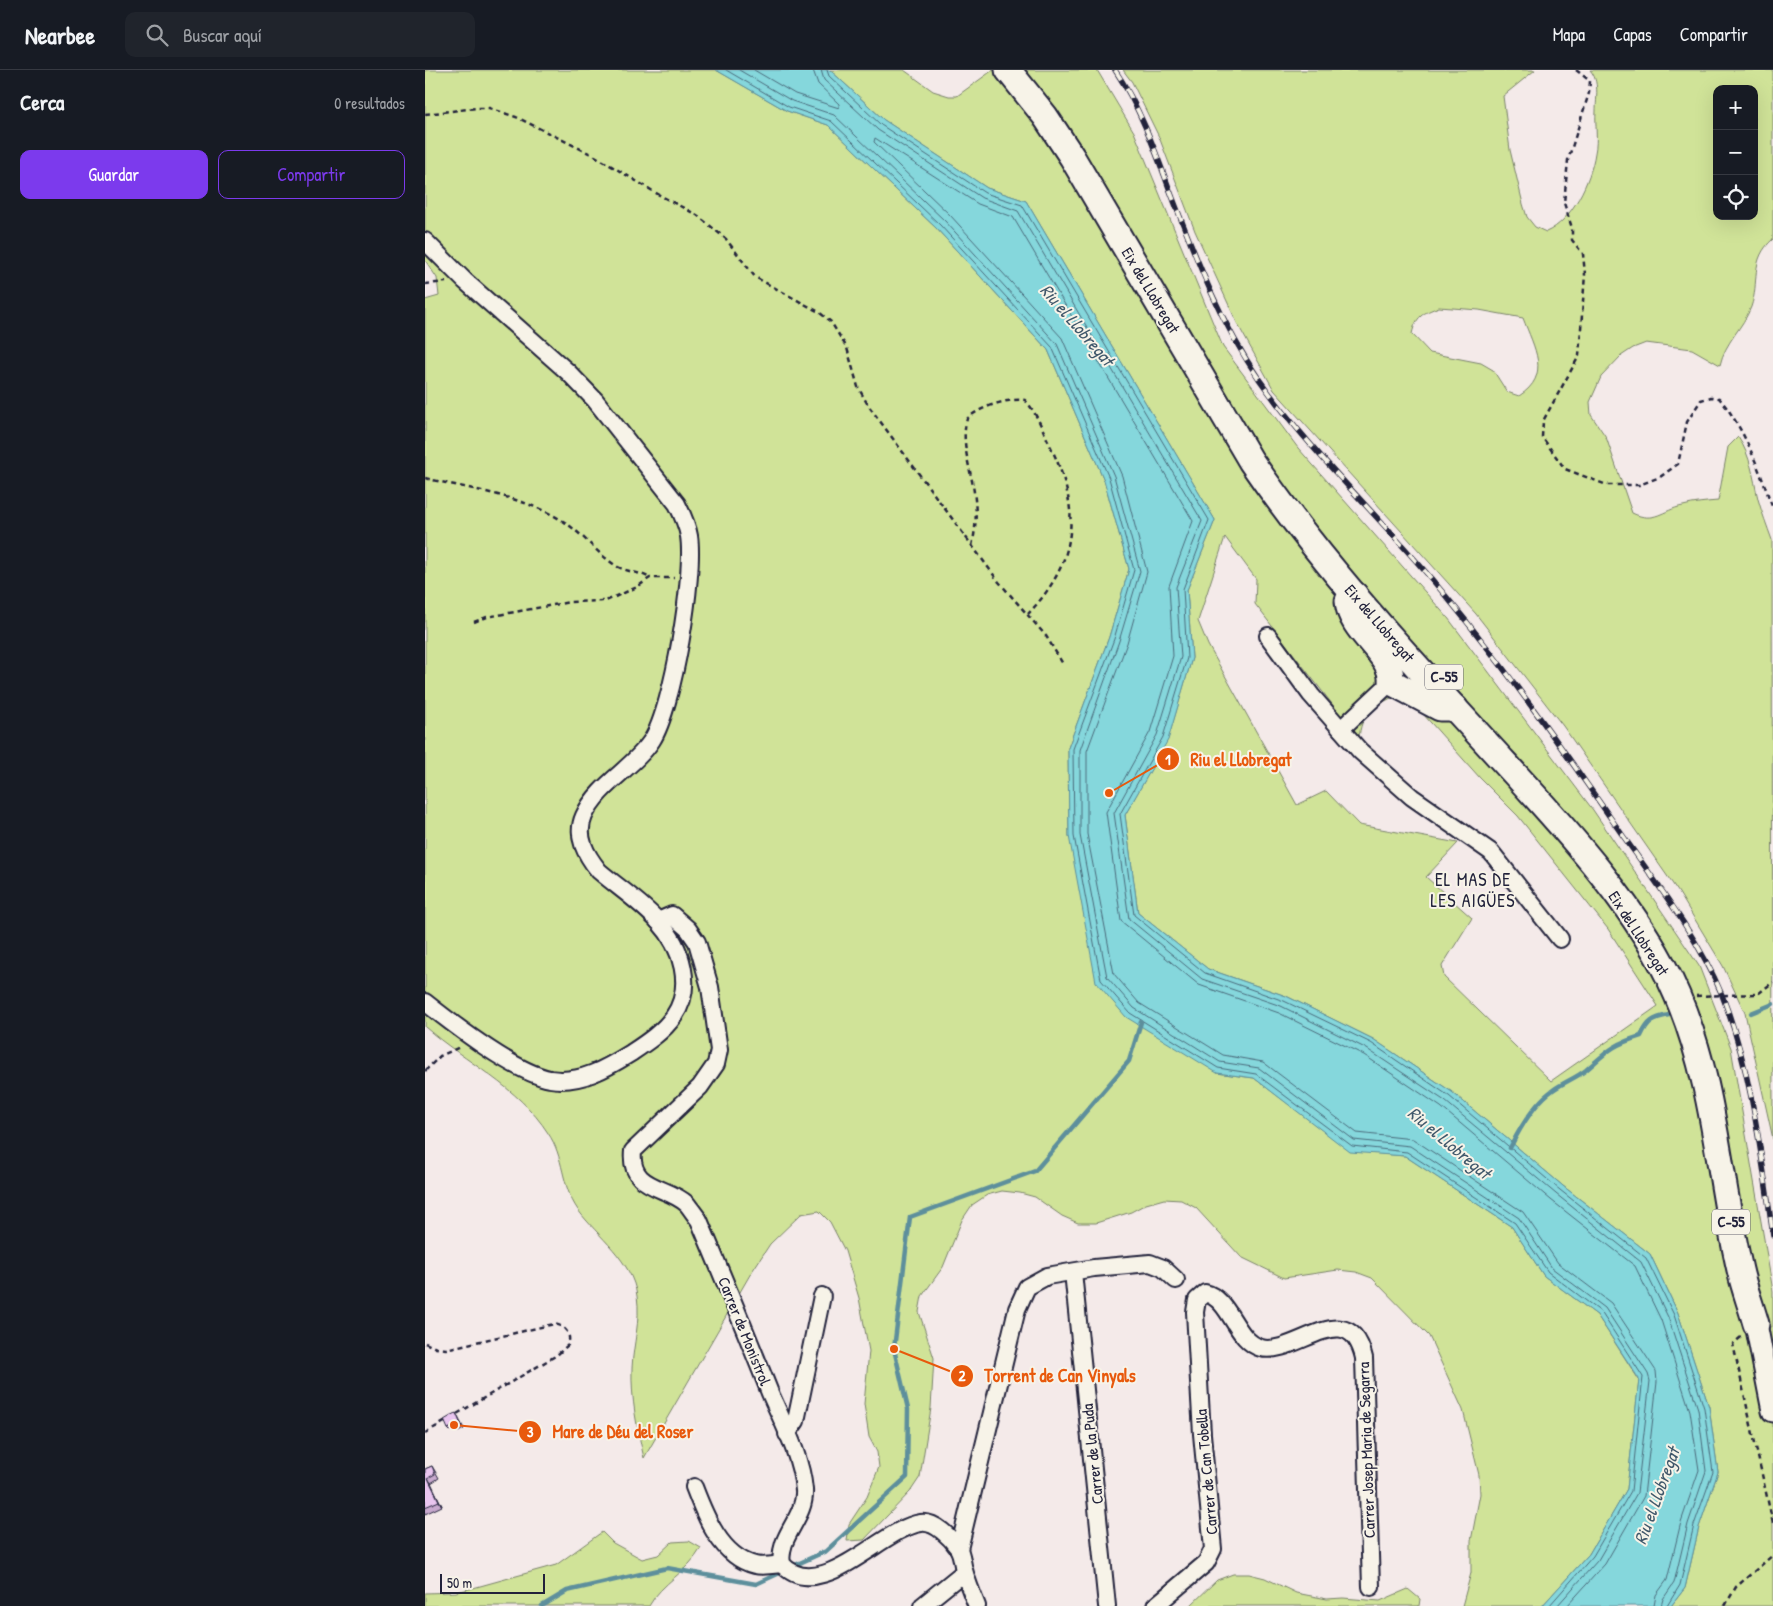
<!DOCTYPE html>
<html lang="es">
<meta charset="utf-8">
<style>
:root{--surface:#171b24;--page:#20242c;--text:#f1f3f6;--muted:#9ea1a6;--line:#363941;--accent:#7c3aed}
body{margin:0;font-family:"Patrick Hand",sans-serif;background:var(--page);color:var(--text)}
.controls{position:absolute;right:15px;top:15px;display:grid;overflow:hidden;border-radius:10px;box-shadow:0 5px 20px #0002}
.controls button{width:45px;height:45px;display:grid;place-items:center;padding:0;border:0;border-bottom:1px solid var(--line);background:var(--surface);color:var(--text);font:25px sans-serif}
.scale{position:absolute;left:15px;bottom:12px;width:105px;box-sizing:border-box;padding-left:5px;border:2px solid #22223b;border-top:0;font-size:14px;line-height:18px;white-space:nowrap;color:#22223b;-webkit-text-stroke:4px #f7f3e8;paint-order:stroke}
.list{margin:0;padding:0;list-style:none}
h2{display:flex;justify-content:space-between;align-items:center;height:65px;margin:0;padding:0 20px;font-size:21px}
h2 small{font-size:16px;font-weight:400;color:var(--muted)}
.actions{display:flex;gap:10px;padding:15px 20px}
.actions a{flex:1;padding:11px 0;border:1px solid var(--accent);border-radius:10px;text-align:center;font-size:18px;color:var(--accent)}
.actions .main{background:var(--accent);color:#fff}
.icon{flex:none;width:28px;height:28px;fill:none;stroke:currentColor;stroke-width:2;stroke-linecap:round;stroke-linejoin:round}
.map{position:relative;flex:none;width:1348px;height:1536px;overflow:hidden}
header{display:flex;align-items:center;gap:30px;box-sizing:border-box;height:70px;padding:0 25px;background:var(--surface);border-bottom:1px solid var(--line)}
header strong{font-size:24px}
nav{display:flex;gap:28px;margin-inline-start:auto;font-size:18px}
.search{width:350px;height:45px;background:var(--page);display:flex;align-items:center;gap:12px;box-sizing:border-box;padding:0 18px;border-radius:10px;color:var(--muted);font-size:19px}
main{display:flex}
aside{flex:1;background:var(--surface)}
.map>svg:first-child{display:block}
.green{fill:#d0e398;stroke:#79826a;fill-rule:evenodd}
.water{fill:#85d7dc;stroke:#5d8f9c}
.lines{fill:none;stroke-linecap:round;stroke-linejoin:round}
.shore{stroke:#4a6a7b;stroke-width:1}
.stream{stroke:#5d8f9c;stroke-width:4.5}
.minor-casing{stroke:#22223b;stroke-width:20}
.major-casing{stroke:#22223b;stroke-width:25}
.highway-casing{stroke:#22223b;stroke-width:29}
.path{stroke:#22223b;stroke-width:2.5;stroke-dasharray:5 4;stroke-linecap:butt}
.minor{stroke:#f7f3e8;stroke-width:16}
.major{stroke:#f7f3e8;stroke-width:21}
.highway{stroke:#f7f3e8;stroke-width:25}
.rail-casing{stroke:#22223b;stroke-width:5.5}
.rail{stroke:#f7f3e8;stroke-width:4;stroke-dasharray:11;stroke-linecap:butt}
.wall{fill:#c8a9ce;stroke:#22223b}
.shaded-wall{fill:#a38aa7;stroke:#22223b}
.building{fill:#e9c5ef;stroke:#22223b}
.labels{text-anchor:middle;stroke-width:4;stroke-linejoin:round;paint-order:stroke}
.shield{fill:#f7f3e8;stroke:#62616f;stroke-width:1}
.shield-label{font-size:15px;font-weight:bold;fill:#22223b}
.street-label{font-size:16px;fill:#22223b;stroke:#f7f3e8}
.water-label{font-size:18px;font-style:italic;fill:#40586b;stroke:#f7f3e8}
.neighbourhood-label{font-size:18px;letter-spacing:1px;fill:#22223b;stroke:#f7f3e8}
.leader{fill:none;stroke:#e8590c;stroke-width:2}
.callout-dot{fill:#e8590c;stroke:#f7f3e8;stroke-width:2}
.mark-label{font-size:15px;text-anchor:middle;font-weight:bold;fill:#fff}
.callout-label{font-size:18px;text-anchor:middle;font-weight:bold;fill:#e8590c;stroke:#f7f3e8;stroke-width:4;stroke-linejoin:round;paint-order:stroke}
</style>
<header>
<strong>Nearbee</strong>
<div class="search"><svg class="icon" aria-label="search" viewBox="0 0 24 24"><circle cx="10" cy="10" r="6"/><path d="M15 15l6 6"/></svg>Buscar aquí</div>
<nav><a>Mapa</a><a>Capas</a><a>Compartir</a></nav>
</header>
<main>
<aside>
<h2>Cerca<small>0 resultados</small></h2>
<ul class="list">
</ul>
<div class="actions"><a class="main">Guardar</a><a>Compartir</a></div>
</aside>
<div class="map">
<svg width="1348" height="1536" viewBox="0 0 1348 1536">
<rect width="100%" height="100%" fill="#f4eae9"/>
<filter id="ink" filterUnits="userSpaceOnUse"><feTurbulence type="fractalNoise" baseFrequency=".02" numOctaves="2"/><feDisplacementMap in="SourceGraphic" scale="10" xChannelSelector="R" yChannelSelector="G"/><feConvolveMatrix kernelMatrix="1 2 1 2 8 2 1 2 1" color-interpolation-filters="sRGB"/></filter>
<g filter="url(#ink)">
<g class="green">
<path d="M0,0H291L362,41L403,55L511,158L623,280L679,410L704,499L684,567L643,678L644,766L792,1003L829,1008L925,1081L980,1086L1087,1157L1119,1206L1172,1245L1214,1310L1202,1419L1164,1484L1117,1536H1037L1046,1503V1471L1055,1424L1054,1405L1038,1340L1004,1266L947,1208L931,1202L913,1200L859,1208L816,1187L771,1138L756,1130L739,1129L721,1134L706,1142L671,1153H653L637,1146L610,1127L595,1123L577,1121L562,1125L547,1135L537,1150L518,1197L497,1226L494,1242L509,1288L506,1338L495,1407L485,1422L439,1470L422,1471L424,1454L442,1427L454,1397L452,1382L444,1367L439,1334L444,1281L434,1228L420,1181L405,1152L394,1141L376,1144L345,1174L326,1203L219,1388C212,1358 206,1329 207,1298C208,1274 216,1251 212,1226C207,1190 173,1167 153,1140C135,1114 140,1088 123,1063C93,1016 41,993 0,957V230L14,226L12,208L0,190Z"/>
<path d="M405,0H479L508,21L524,26H532L568,0H672L709,62L798,277L873,378L1023,548L1168,740L1274,896L1306,978L1348,1221V1536H1246L1260,1518L1274,1457L1293,1402L1284,1337L1253,1243L1225,1184L1138,1116L1027,1022L948,969L861,926L783,899L713,843L700,745L743,669L767,588L762,520L790,450L601,131L562,118L459,50ZM800,467L831,509L830,534L934,669C936,644 946,638 968,627L990,635L1055,708L1093,746L1183,859L1233,936L1126,1011L1019,907L1017,896L1047,848L1001,807L1033,773L934,755L901,721L872,735L783,575L773,551Z"/>
<path d="M698,0H1110L1078,26L1085,80L1098,134L1102,147L1110,157L1121,162C1147,151 1166,110 1170,83C1173,69 1170,55 1171,41C1171,28 1175,11 1165,0H1348V169C1324,190 1335,212 1326,237C1318,258 1300,272 1295,295L1267,279L1221,273L1208,278L1196,286L1176,307L1165,332L1166,345L1181,367L1207,443C1230,454 1237,440 1258,436C1269,433 1281,432 1293,431L1303,377L1313,367C1326,386 1328,407 1333,429C1337,443 1342,456 1347,470L1348,1069L1320,943L1298,896L1254,823L1138,656L1051,544L849,320L812,253L770,161L734,67L707,12ZM1292,19H1329V146H1292ZM1014,237L1054,240L1098,248C1109,278 1127,305 1094,326L1082,322L1068,300L1056,293L1005,283L987,264C991,246 998,243 1014,237Z"/>
<path d="M177,1462L188,1473L217,1489L233,1485L247,1472L264,1471L276,1478C262,1503 237,1512 224,1536H0V1523L31,1522L48,1518L131,1495Z"/>
<polygon points="808,1504 824,1504 840,1508 871,1523 902,1529 918,1528 955,1531 983,1519 995,1529 994,1536 765,1536 792,1510"/>
</g>
<polygon class="water" points="291,0 405,0 459,50 562,118 601,131 790,450 762,520 767,588 743,670 700,745 713,843 783,899 861,926 948,969 1027,1022 1138,1116 1225,1184 1253,1243 1284,1337 1293,1402 1274,1457 1260,1518 1246,1536 1117,1536 1164,1484 1202,1419 1214,1309 1172,1245 1119,1206 1087,1157 980,1086 925,1082 829,1008 792,1003 701,947 671,912 644,766 643,678 684,567 704,499 679,410 623,280 511,158 403,55 362,41"/>
<g class="lines">
<g class="shore">
<polyline points="301,0 364,37 406,51 515,155 627,277 684,408 709,500 689,569 648,679 649,766 676,910 705,943 793,998 831,1004 927,1076 982,1082 1090,1153 1123,1202 1176,1242 1218,1307 1206,1421 1168,1486 1124,1536"/>
<polyline points="314,0 367,31 409,45 520,151 632,274 689,406 715,501 694,571 655,680 655,765 682,907 709,938 795,992 834,998 929,1070 985,1076 1094,1148 1127,1198 1180,1238 1223,1304 1225,1311 1212,1423 1173,1490 1132,1536"/>
<polyline points="329,0 370,24 414,38 414,34 393,14 388,0"/>
<polyline points="396,0 399,10 453,60 557,128 593,141 777,451 751,517 756,587 732,665 689,743 704,849 777,909 856,936 942,979 1020,1031 1131,1124 1216,1192 1243,1247 1273,1339 1281,1401 1263,1454 1249,1513 1238,1529 1236,1536"/>
<polyline points="402,0 404,6 456,55 560,123 597,135 784,450 758,519 762,588 738,667 695,744 709,845 780,903 859,931 946,973 1024,1026 1135,1120 1221,1188 1249,1245 1279,1338 1288,1402 1269,1455 1255,1515 1242,1536"/>
<polyline points="1142,1536 1180,1494 1219,1426 1232,1312 1231,1301 1186,1233 1133,1193 1098,1142 988,1069 932,1063 838,992 798,985 714,933 689,904 662,764 662,681 702,573 722,502 697,406 637,268 525,145 449,72 450,68 553,134 588,147 768,451 744,516 748,586 725,662 681,742 696,851 774,915 854,943 939,985 1016,1037 1126,1130 1210,1196 1236,1250 1265,1341 1274,1400 1256,1452 1242,1510 1231,1525 1229,1536"/>
</g>
<g class="stream">
<polyline points="1326,943 1348,934"/>
<path d="M1085,1078C1095,1058 1109,1033 1128,1020C1139,1012 1151,1008 1161,1000C1183,981 1187,975 1216,966C1223,951 1228,948 1244,945"/>
<polyline points="366,1497 401,1481 482,1407 483,1339 469,1279 485,1147 610,1101 704,991 716,952"/>
<polyline points="117,1536 142,1521 242,1498 331,1514 359,1501"/>
</g>
<defs>
<g id="minor">
<path d="M0,171L40,211L143,302L170,330L252,434C257,444 262,454 264,466C270,504 248,638 227,670C209,698 173,714 159,746C150,766 161,785 174,801C194,818 217,833 234,852C257,877 269,917 249,946C238,962 221,973 206,983C182,998 155,1014 125,1009C89,1002 29,955 0,932"/>
<polyline points="843,566 886,625 935,681 987,727 1066,782 1135,869"/>
<polyline points="916,659 966,612"/>
<path d="M233,851L247,845L263,859L272,872L285,917L294,980L291,994L275,1017L208,1081C204,1120 241,1115 262,1134C266,1139 270,1145 274,1150C298,1207 322,1265 345,1323C358,1353 376,1386 379,1420C381,1448 352,1466 357,1494C394,1536 457,1458 496,1453C510,1451 526,1468 533,1478C537,1484 537,1493 539,1500C542,1512 547,1524 552,1536"/>
<polyline points="648,1202 682,1536"/>
<polyline points="362,1364 371,1351 397,1226"/>
<path d="M269,1417C280,1446 296,1487 330,1495C338,1497 348,1495 357,1494"/>
<polyline points="534,1479 592,1239 602,1217 622,1206 669,1198 725,1193 738,1198 751,1210"/>
<polyline points="497,1536 539,1502"/>
<path d="M730,1536L781,1493L788,1479L777,1364L770,1242L772,1230L780,1223C806,1229 810,1271 836,1278C870,1287 924,1223 939,1288L946,1517"/>
</g>
<polyline id="major" points="1331,1254 1348,1341"/>
<g id="highway">
<path d="M583,0L620,46L647,87L826,391C897,495 983,587 1067,679C1132,750 1214,836 1252,925C1291,1016 1293,1106 1315,1200C1319,1218 1326,1236 1331,1254"/>
<path d="M930,525L923,531C925,563 969,584 966,612L1015,638H1030"/>
</g>
</defs>
<use href="#minor" class="minor-casing"/>
<use href="#major" class="major-casing"/>
<use href="#highway" class="highway-casing"/>
<g class="path">
<path d="M1151,0L1165,11L1164,23L1143,90L1139,133L1147,158V170L1158,184L1160,204L1154,286L1118,351L1117,367L1140,399L1182,415H1214L1235,407L1253,394L1262,352L1276,330L1286,327L1294,328C1320,358 1335,402 1348,439"/>
<polyline points="0,44 52,38 64,38 91,47 170,86 236,126 272,145 301,169 330,207 394,242 406,252 422,278 433,317 443,335 574,512 621,566 638,594"/>
<polyline points="0,214 21,212"/>
<path d="M0,408C46,420 96,425 138,451C158,464 172,484 193,497C203,502 215,502 225,508"/>
<path d="M547,476C551,458 552,441 549,422C546,400 535,371 542,349C554,337 583,328 600,330C611,342 617,358 624,373C656,439 655,489 603,544"/>
<polyline points="49,552 62,547 145,532 181,531 212,517 225,508 249,508"/>
<polyline points="1271,926 1333,924 1348,912"/>
<polyline points="0,1001 15,986 35,977"/>
<polyline points="1316,1267 1308,1274 1348,1454"/>
<path d="M0,1273L11,1278L21,1279L129,1254C140,1256 147,1264 143,1275L132,1285L30,1345"/>
<polyline points="0,1363 21,1351"/>
<polyline points="1300,1536 1311,1517 1348,1485"/>
</g>
<use href="#minor" class="minor"/>
<use href="#major" class="major"/>
<use href="#highway" class="highway"/>
<defs>
<path id="rail" d="M690,0C714,36 729,77 744,118C769,183 794,251 834,309C884,380 948,440 1004,506C1074,588 1135,675 1196,763C1232,814 1273,867 1297,925C1327,1002 1336,1084 1348,1165"/>
</defs>
<use href="#rail" class="rail-casing"/>
<use href="#rail" class="rail"/>
</g>
<g class="wall">
<polygon points="31,1343 39,1359 33,1362 31,1358 25,1361 23,1359"/>
<polygon points="7,1396 14,1408 6,1413 17,1436 0,1444 0,1399"/>
</g>
<polygon class="shaded-wall" points="3,1408 6,1413 17,1436 14,1431"/>
<g class="building">
<polygon points="31,1343 37,1357 31,1360 29,1356 23,1359 19,1350"/>
<polygon points="7,1396 10,1404 3,1408 14,1431 0,1437 0,1399"/>
</g>
</g>
<g class="labels">
<g class="shield">
<rect x="1000" y="594.5" width="38" height="25" rx="4"/>
<rect x="1287" y="1139.5" width="38" height="25" rx="4"/>
</g>
<g class="shield-label">
<text x="1019" y="612">C-55</text>
<text x="1306" y="1157">C-55</text>
</g>
<g class="street-label">
<text transform="translate(726 220) rotate(59)" y="6">Eix del Llobregat</text>
<text transform="translate(955 553) rotate(49)" y="6">Eix del Llobregat</text>
<text transform="translate(1214 863) rotate(57)" y="6">Eix del Llobregat</text>
<text transform="translate(320 1261) rotate(68)" y="6">Carrer de Monistrol</text>
<text transform="translate(941 1380) rotate(-92)" y="6">Carrer Josep Maria de Segarra</text>
<text transform="translate(667 1384) rotate(-96)" y="6">Carrer de la Puda</text>
<text transform="translate(781 1402) rotate(-95)" y="6">Carrer de Can Tobella</text>
</g>
<g class="water-label">
<text transform="translate(652 255) rotate(49)" y="6">Riu el Llobregat</text>
<text transform="translate(1024 1073) rotate(40)" y="6">Riu el Llobregat</text>
<text transform="translate(1232 1426) rotate(-70)" y="6">Riu el Llobregat</text>
</g>
<g class="neighbourhood-label">
<text x="1048" y="816">EL MAS DE<tspan x="1048" dy="21">LES AIGÜES</tspan></text>
</g>
</g>
<path class="leader" d="M684 723L743 689M469 1279L537 1306M29 1355L105 1362"/>
<g class="callout-dot">
<circle cx="684" cy="723" r="5"/>
<circle cx="469" cy="1279" r="5"/>
<circle cx="29" cy="1355" r="5"/>
<circle cx="743" cy="689" r="12"/>
<circle cx="537" cy="1306" r="12"/>
<circle cx="105" cy="1362" r="12"/>
</g>
<g class="mark-label">
<text x="743" y="695">1</text>
<text x="537" y="1311">2</text>
<text x="105" y="1367">3</text>
</g>
<g class="callout-label">
<text x="816" y="696">Riu el Llobregat</text>
<text x="635" y="1312">Torrent de Can Vinyals</text>
<text x="198" y="1368">Mare de Déu del Roser</text>
</g>
</svg>
<div class="controls">
<button>+</button>
<button>−</button>
<button><svg class="icon" aria-label="locate" viewBox="0 0 24 24"><circle cx="12" cy="12" r="6"/><path d="M12 2v4M12 18v4M2 12h4M18 12h4"/></svg></button>
</div>
<div class="scale">50 m</div>
</div>
</main>
